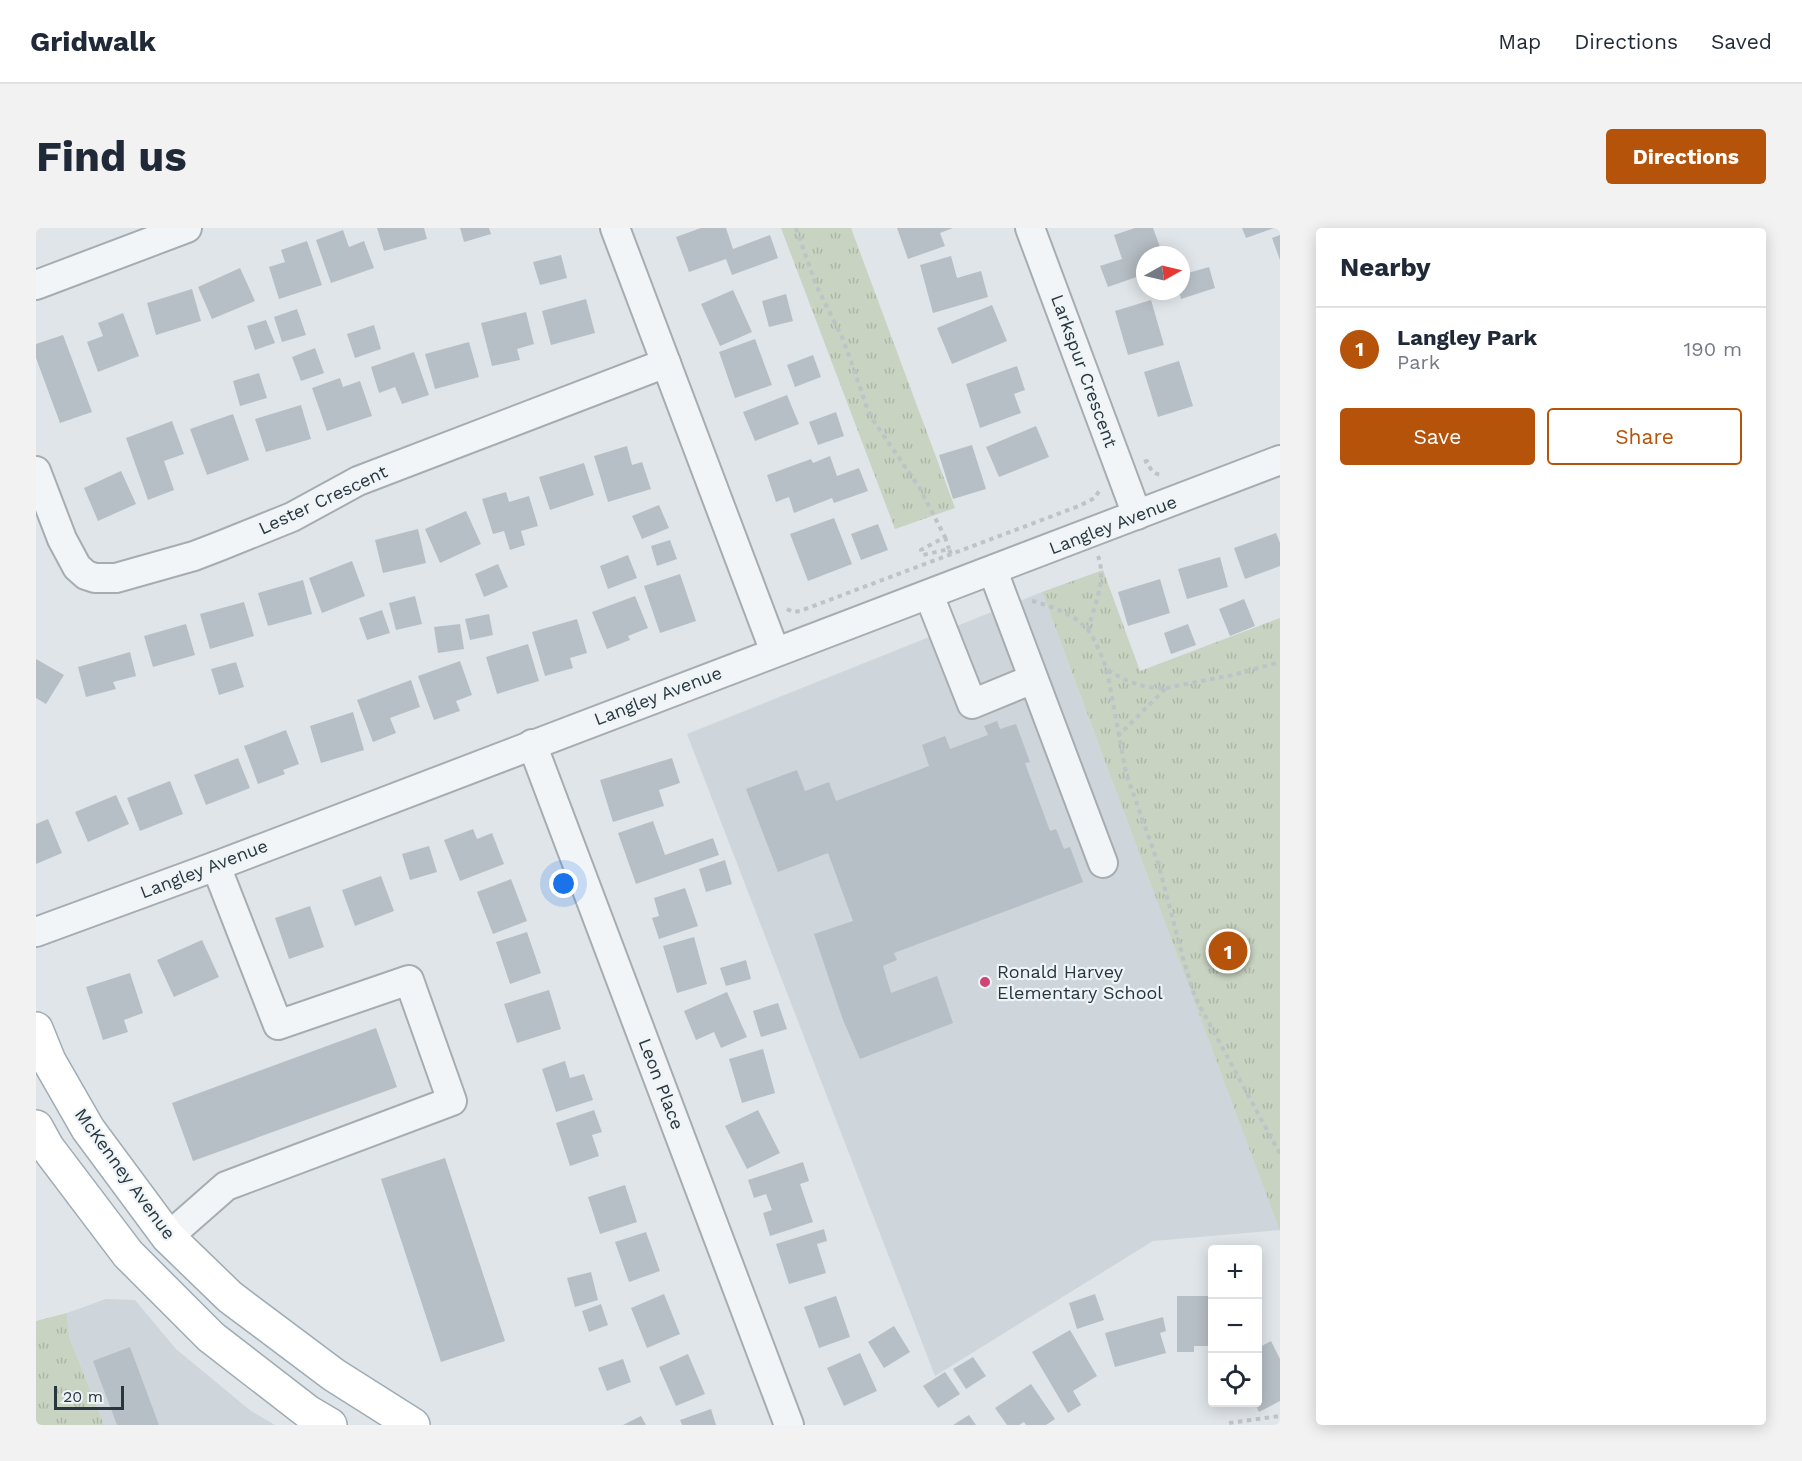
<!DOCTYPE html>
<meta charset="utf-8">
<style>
:root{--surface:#fff;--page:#f2f2f3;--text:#1f2937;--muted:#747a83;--line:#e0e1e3;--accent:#b45309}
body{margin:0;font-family:"Work Sans",sans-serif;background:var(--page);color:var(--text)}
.controls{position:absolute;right:18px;bottom:18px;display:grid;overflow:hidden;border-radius:6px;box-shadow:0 3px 15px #0003}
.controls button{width:54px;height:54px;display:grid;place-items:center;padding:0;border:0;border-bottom:2px solid var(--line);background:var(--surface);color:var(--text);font:30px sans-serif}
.compass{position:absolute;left:1100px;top:18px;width:54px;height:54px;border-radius:50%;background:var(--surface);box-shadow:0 3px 15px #0003;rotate:82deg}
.scale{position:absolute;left:18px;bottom:15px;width:70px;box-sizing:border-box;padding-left:6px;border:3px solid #283640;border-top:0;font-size:16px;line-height:21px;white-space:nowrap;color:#283640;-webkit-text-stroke:4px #eff4f6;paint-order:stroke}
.you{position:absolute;left:528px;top:656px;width:21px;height:21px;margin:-15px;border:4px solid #fff;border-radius:50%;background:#1a73e8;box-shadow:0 0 0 9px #1a73e833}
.badge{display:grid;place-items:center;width:39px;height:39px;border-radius:50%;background:var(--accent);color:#fff;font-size:20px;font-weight:700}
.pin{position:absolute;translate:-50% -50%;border:3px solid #fff;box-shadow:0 2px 6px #0006}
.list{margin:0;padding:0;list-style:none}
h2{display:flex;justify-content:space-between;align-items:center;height:78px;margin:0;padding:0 24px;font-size:26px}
h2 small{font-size:20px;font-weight:400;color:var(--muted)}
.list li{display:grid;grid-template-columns:39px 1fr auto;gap:18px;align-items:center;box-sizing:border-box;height:84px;padding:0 24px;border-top:2px solid var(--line)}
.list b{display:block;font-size:22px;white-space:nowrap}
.list p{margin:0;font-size:20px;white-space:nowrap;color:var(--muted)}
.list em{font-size:20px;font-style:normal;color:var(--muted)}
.actions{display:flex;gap:12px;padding:18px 24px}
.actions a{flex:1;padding:14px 0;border:2px solid var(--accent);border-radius:6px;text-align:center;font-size:21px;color:var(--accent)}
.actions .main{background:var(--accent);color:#fff}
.icon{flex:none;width:33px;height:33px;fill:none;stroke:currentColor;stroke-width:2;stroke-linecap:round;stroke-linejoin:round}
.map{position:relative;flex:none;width:1244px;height:1197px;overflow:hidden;border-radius:6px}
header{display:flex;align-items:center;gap:36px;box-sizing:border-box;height:84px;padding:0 30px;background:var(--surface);border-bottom:2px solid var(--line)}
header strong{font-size:28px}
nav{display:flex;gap:33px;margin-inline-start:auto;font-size:21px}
.intro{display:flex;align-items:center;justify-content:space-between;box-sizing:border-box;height:144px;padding:0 36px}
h1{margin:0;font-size:42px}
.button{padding:15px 27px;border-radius:6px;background:var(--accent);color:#fff;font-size:21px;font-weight:700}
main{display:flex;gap:36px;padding:0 36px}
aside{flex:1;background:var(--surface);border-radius:6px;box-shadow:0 3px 15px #0003}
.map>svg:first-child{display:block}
.built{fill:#ced5db}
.park{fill:url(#park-tufts)}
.building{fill:#b7bfc6}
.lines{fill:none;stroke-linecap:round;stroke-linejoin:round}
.minor-casing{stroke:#a5adb3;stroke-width:32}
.major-casing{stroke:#9facb5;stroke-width:36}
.path{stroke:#bdc3c7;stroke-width:4;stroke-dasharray:4.5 4.5;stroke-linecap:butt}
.minor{stroke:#f2f5f7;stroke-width:28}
.major{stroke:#fff;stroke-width:33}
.poi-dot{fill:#ce4476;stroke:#eff4f6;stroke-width:2}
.labels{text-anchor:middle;stroke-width:4.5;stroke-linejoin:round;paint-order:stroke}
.street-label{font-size:18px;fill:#283640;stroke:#eff4f6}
.poi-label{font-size:18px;fill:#283640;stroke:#eff4f6;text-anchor:start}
</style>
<header>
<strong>Gridwalk</strong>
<nav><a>Map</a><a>Directions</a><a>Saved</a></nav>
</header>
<div class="intro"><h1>Find us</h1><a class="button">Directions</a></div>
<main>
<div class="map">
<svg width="1244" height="1197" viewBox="0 0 1244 1197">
<defs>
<pattern id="park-tufts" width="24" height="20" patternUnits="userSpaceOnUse" patternTransform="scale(1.5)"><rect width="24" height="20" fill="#c9d3c1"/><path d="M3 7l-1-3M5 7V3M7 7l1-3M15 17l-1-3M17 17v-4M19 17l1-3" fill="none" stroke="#adb6a7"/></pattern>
</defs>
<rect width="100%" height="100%" fill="#e0e5e9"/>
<g class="built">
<polygon points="1006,364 1244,1002 1117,1013 899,1148 651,506"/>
<polygon points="70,1071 99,1072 140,1121 215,1183 239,1197 68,1197 33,1108 31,1085"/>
</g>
<g class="park">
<polygon points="745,0 815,0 919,280 859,301"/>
<polygon points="1067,342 1104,443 1244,390 1244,1003 1006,364"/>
<polygon points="31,1085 33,1108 68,1197 0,1197 0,1093"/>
</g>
<g class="building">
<polygon points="341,0 388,0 391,11 348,23"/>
<polygon points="424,0 453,0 455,6 428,14"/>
<polygon points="665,0 690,0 697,21 734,7 742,30 696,47 690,31 653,44 640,9"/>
<polygon points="861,0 917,0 904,5 909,18 872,31"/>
<polygon points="1099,0 1117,0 1127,27 1109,27 1109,46 1072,59 1064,38 1086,31 1078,7"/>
<polygon points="1206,0 1238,0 1210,10"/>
<polygon points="307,2 313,19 328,13 338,40 295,55 280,12"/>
<polygon points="1244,7 1244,32 1236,10"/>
<polygon points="271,13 286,57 243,71 233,39 249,34 245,22"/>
<polygon points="525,27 531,50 504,57 497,34"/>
<polygon points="915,28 921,50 945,43 952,69 897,85 884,37"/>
<polygon points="1173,39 1179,60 1145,71 1143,63 1145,63 1145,47"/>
<polygon points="204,40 219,73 176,91 162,59"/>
<polygon points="156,61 165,93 120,107 111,75"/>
<polygon points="697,62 716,104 684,118 665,76"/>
<polygon points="750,66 757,93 733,99 726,73"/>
<polygon points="550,71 559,105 515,117 506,83"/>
<polygon points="1115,72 1128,117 1092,127 1079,83"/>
<polygon points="956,77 971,113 916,136 901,100"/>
<polygon points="261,81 270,107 246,114 238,89"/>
<polygon points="490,84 498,116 481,121 484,132 456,138 445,95"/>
<polygon points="87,85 103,128 62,144 51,114 67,108 62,95"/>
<polygon points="230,92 239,115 219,122 211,98"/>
<polygon points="338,97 345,121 319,130 311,106"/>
<polygon points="27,107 56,184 24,195 0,130 0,116"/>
<polygon points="719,111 736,157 699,170 683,124"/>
<polygon points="433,114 443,149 399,161 389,126"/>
<polygon points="279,120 288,145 265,153 256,129"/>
<polygon points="378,124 393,167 366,176 359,159 343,165 335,139"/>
<polygon points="777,127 785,149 759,159 751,137"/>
<polygon points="1143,133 1157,178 1122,189 1108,144"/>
<polygon points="981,138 989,162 978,166 985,185 944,200 930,156"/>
<polygon points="223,145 231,170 204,178 197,153"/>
<polygon points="304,150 307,159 324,153 336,188 291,203 276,160"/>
<polygon points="751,167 763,196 719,213 707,184"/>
<polygon points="265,177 275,211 230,224 219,191"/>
<polygon points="800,184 808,208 782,217 773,194"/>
<polygon points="197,186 213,232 171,247 154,201"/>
<polygon points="136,193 148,226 128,233 138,262 112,272 90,210"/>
<polygon points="1000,198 1013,229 963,249 950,219"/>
<polygon points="936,217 950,261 917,271 903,227"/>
<polygon points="591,218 596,237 606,234 615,261 572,274 558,228"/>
<polygon points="794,228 801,248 823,240 832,263 798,275 796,270 758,285 753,269 740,274 731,247 775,231 777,235"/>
<polygon points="548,235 558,267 514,282 503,249"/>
<polygon points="85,243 100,276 62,293 48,260"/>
<polygon points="470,264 473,274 493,268 502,298 485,303 489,317 474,322 468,303 457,306 446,271"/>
<polygon points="623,277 633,300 606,311 596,288"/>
<polygon points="430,283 445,316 404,335 389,301"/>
<polygon points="798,290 816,336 772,353 754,306"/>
<polygon points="842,296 852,322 825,332 815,306"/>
<polygon points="382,301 390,335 347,345 339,312"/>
<polygon points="1240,305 1244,315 1244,338 1209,351 1198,320"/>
<polygon points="634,312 641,331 621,338 615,318"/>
<polygon points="592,327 601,350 572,361 564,338"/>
<polygon points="1184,329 1192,359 1151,371 1142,341"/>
<polygon points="316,333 329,368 286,385 273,350"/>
<polygon points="462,336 472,359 448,369 439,346"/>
<polygon points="644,346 660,393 624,405 608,358"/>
<polygon points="1124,351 1134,385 1092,398 1082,364"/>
<polygon points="267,352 276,386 232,398 222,365"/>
<polygon points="379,368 386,396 360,402 353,375"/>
<polygon points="599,368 612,400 592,408 594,412 571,421 556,384"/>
<polygon points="1208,371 1219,398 1194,408 1183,381"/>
<polygon points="208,374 218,408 174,421 164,386"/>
<polygon points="346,382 354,405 331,412 323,390"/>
<polygon points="453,386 457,407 434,412 429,391"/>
<polygon points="541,391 551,425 534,430 537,440 509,448 496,404"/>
<polygon points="150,396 159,427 117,439 108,408"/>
<polygon points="424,396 428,421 402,425 398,399"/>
<polygon points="1152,396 1160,417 1135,426 1128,405"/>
<polygon points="492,416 503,453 461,466 450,429"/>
<polygon points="94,424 100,448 77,454 80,461 50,469 42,439"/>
<polygon points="0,431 28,447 10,476 0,470"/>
<polygon points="424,433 436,467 420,473 424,483 398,492 382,448"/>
<polygon points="200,434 208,459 183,467 175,441"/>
<polygon points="375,452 384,479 354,490 360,505 337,514 321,472"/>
<polygon points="317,484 328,522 285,535 274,498"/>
<polygon points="961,493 964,501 980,496 994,534 989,535 1014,603 1020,601 1028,621 1034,619 1047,654 858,725 861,732 847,738 855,765 901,748 917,795 824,831 807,792 778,706 817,693 792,625 742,644 710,561 761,542 769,563 793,554 800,573 893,538 886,517 909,508 914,521 952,507 948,498"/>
<polygon points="250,502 263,536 247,542 249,546 222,556 208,518"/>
<polygon points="202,530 214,560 170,577 158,547"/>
<polygon points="636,530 644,555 623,562 628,578 577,594 564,552"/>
<polygon points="134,553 147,586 104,603 91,570"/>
<polygon points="80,567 93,596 52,614 39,584"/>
<polygon points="12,591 26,625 0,636 0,596"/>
<polygon points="617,593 629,627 677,610 683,627 600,656 582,605"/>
<polygon points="437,601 441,611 456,605 468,636 424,653 408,612"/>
<polygon points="393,618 401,644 374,652 366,626"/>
<polygon points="689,632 696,656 670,664 663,641"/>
<polygon points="345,648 358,683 319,698 306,662"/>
<polygon points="475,651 491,693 457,706 441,664"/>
<polygon points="649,660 662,698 623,711 616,690 623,688 618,670"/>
<polygon points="274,678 288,719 253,731 239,690"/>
<polygon points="491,704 505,745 474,756 460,714"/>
<polygon points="658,709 671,756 641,765 627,718"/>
<polygon points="166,712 183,749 138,769 121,732"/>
<polygon points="710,732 715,751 690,758 684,740"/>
<polygon points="94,745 107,785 88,792 92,804 67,812 50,759"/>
<polygon points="513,762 525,801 481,815 468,776"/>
<polygon points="691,764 711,809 685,820 678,804 660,812 648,783"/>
<polygon points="742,775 751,801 725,809 717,783"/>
<polygon points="340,800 361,859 157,933 136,875"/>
<polygon points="727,821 739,865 706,875 693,831"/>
<polygon points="529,833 534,850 548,846 557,872 520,884 506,841"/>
<polygon points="558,882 566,904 556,907 563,928 534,938 520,895"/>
<polygon points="722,882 744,925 711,941 689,898"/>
<polygon points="409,930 469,1113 405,1134 345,951"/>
<polygon points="767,934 773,953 764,956 777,994 734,1008 727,985 736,982 730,966 718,970 712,952"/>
<polygon points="589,957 601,994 564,1006 552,969"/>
<polygon points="788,1001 791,1013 781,1016 790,1045 753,1056 740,1016"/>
<polygon points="610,1004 624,1043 593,1054 579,1014"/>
<polygon points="555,1044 562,1072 539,1079 531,1050"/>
<polygon points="628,1066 644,1106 611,1120 595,1080"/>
<polygon points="1059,1066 1068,1092 1041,1101 1033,1075"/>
<polygon points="800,1068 814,1109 783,1120 768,1079"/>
<polygon points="1141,1068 1176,1068 1176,1118 1158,1118 1158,1124 1141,1124"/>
<polygon points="565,1076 572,1097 553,1104 546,1083"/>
<polygon points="1127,1089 1130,1103 1124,1105 1130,1125 1079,1139 1069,1105"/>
<polygon points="858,1098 874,1124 848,1140 832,1114"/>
<polygon points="1034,1102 1061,1148 1037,1163 1045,1177 1032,1185 996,1124"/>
<polygon points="1235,1113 1244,1131 1244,1173 1223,1184 1218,1174 1222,1174 1222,1120"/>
<polygon points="94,1119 123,1197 81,1197 57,1133"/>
<polygon points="824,1125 841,1163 808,1178 791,1140"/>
<polygon points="652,1126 669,1166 640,1178 623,1139"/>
<polygon points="937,1129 950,1148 930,1161 917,1141"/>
<polygon points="587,1131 595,1154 571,1163 562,1140"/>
<polygon points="909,1144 924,1166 902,1180 887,1158"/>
<polygon points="995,1156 1019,1191 1010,1197 990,1197 988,1194 983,1197 971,1197 959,1180"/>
<polygon points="675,1181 680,1197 646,1197 644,1192"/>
<polygon points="933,1187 940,1197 917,1197"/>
<polygon points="605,1188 610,1197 587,1197"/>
</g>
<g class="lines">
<defs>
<g id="minor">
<polyline points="579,0 739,424"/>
<polyline points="994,0 1101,287"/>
<polyline points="0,57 151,0"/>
<polyline points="0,243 26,311 41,339 50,347 59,350 80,350 158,328 184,318 256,289 322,253 630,135"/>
<polyline points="957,343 1067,635"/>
<polyline points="893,367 936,476 997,451"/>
<polyline points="496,516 753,1197"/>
<polyline points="0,704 180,638 1244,232"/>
<polyline points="132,1009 190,958 416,873 373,752 242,797 180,638"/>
</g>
<g id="major">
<polyline points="0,801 13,833 52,901 132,1009 194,1069 298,1147 377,1197"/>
<polyline points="0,899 11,919 92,1026 175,1109 272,1184 294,1197"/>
</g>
</defs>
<use href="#minor" class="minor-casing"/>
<use href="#major" class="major-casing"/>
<g class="path">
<polyline points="760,0 780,57 806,109 814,130 831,180 837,192 883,259 909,309 885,322 887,327 913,321 915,326"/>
<path d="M1108,234L1111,233C1114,242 1118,247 1128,247"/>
<polyline points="909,309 913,321"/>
<path d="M996,373C1016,378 1038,386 1052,402C1060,413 1066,429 1071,442L1090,545L1123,638L1147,730L1159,769L1244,926"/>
<polyline points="751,381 757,384 764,383 1043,278 1059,270 1064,261"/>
<path d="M1052,402C1058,378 1071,352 1062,328"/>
<path d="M1072,442C1091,454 1108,461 1130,460L1082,508"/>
<polyline points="1130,460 1197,447 1244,434"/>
<polyline points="1193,1195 1244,1188"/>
</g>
<use href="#minor" class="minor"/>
<use href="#major" class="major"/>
</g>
<circle class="poi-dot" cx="949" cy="754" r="6"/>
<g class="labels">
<g class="street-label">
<text transform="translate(1048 143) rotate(70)" y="6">Larkspur Crescent</text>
<text transform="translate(287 272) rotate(-25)" y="6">Lester Crescent</text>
<text transform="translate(1077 297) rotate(-21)" y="6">Langley Avenue</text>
<text transform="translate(622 468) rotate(-21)" y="6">Langley Avenue</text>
<text transform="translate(168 641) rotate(-21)" y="6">Langley Avenue</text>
<text transform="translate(625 856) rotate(69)" y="6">Leon Place</text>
<text transform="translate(89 946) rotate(54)" y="6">McKenney Avenue</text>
</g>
<g class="poi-label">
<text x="961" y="750">Ronald Harvey<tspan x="961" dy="21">Elementary School</tspan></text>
</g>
</g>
</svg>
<div class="controls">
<button>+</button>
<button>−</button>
<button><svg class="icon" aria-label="locate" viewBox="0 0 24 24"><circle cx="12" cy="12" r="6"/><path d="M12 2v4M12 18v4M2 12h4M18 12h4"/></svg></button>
</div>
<svg class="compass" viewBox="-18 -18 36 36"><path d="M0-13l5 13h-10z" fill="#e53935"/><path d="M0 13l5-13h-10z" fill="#747a83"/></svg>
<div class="scale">20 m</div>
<div class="you"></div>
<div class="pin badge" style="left:1192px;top:723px">1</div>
</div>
<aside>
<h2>Nearby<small></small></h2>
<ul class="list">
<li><span class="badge">1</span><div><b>Langley Park</b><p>Park</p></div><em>190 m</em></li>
</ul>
<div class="actions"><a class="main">Save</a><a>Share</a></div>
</aside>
</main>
